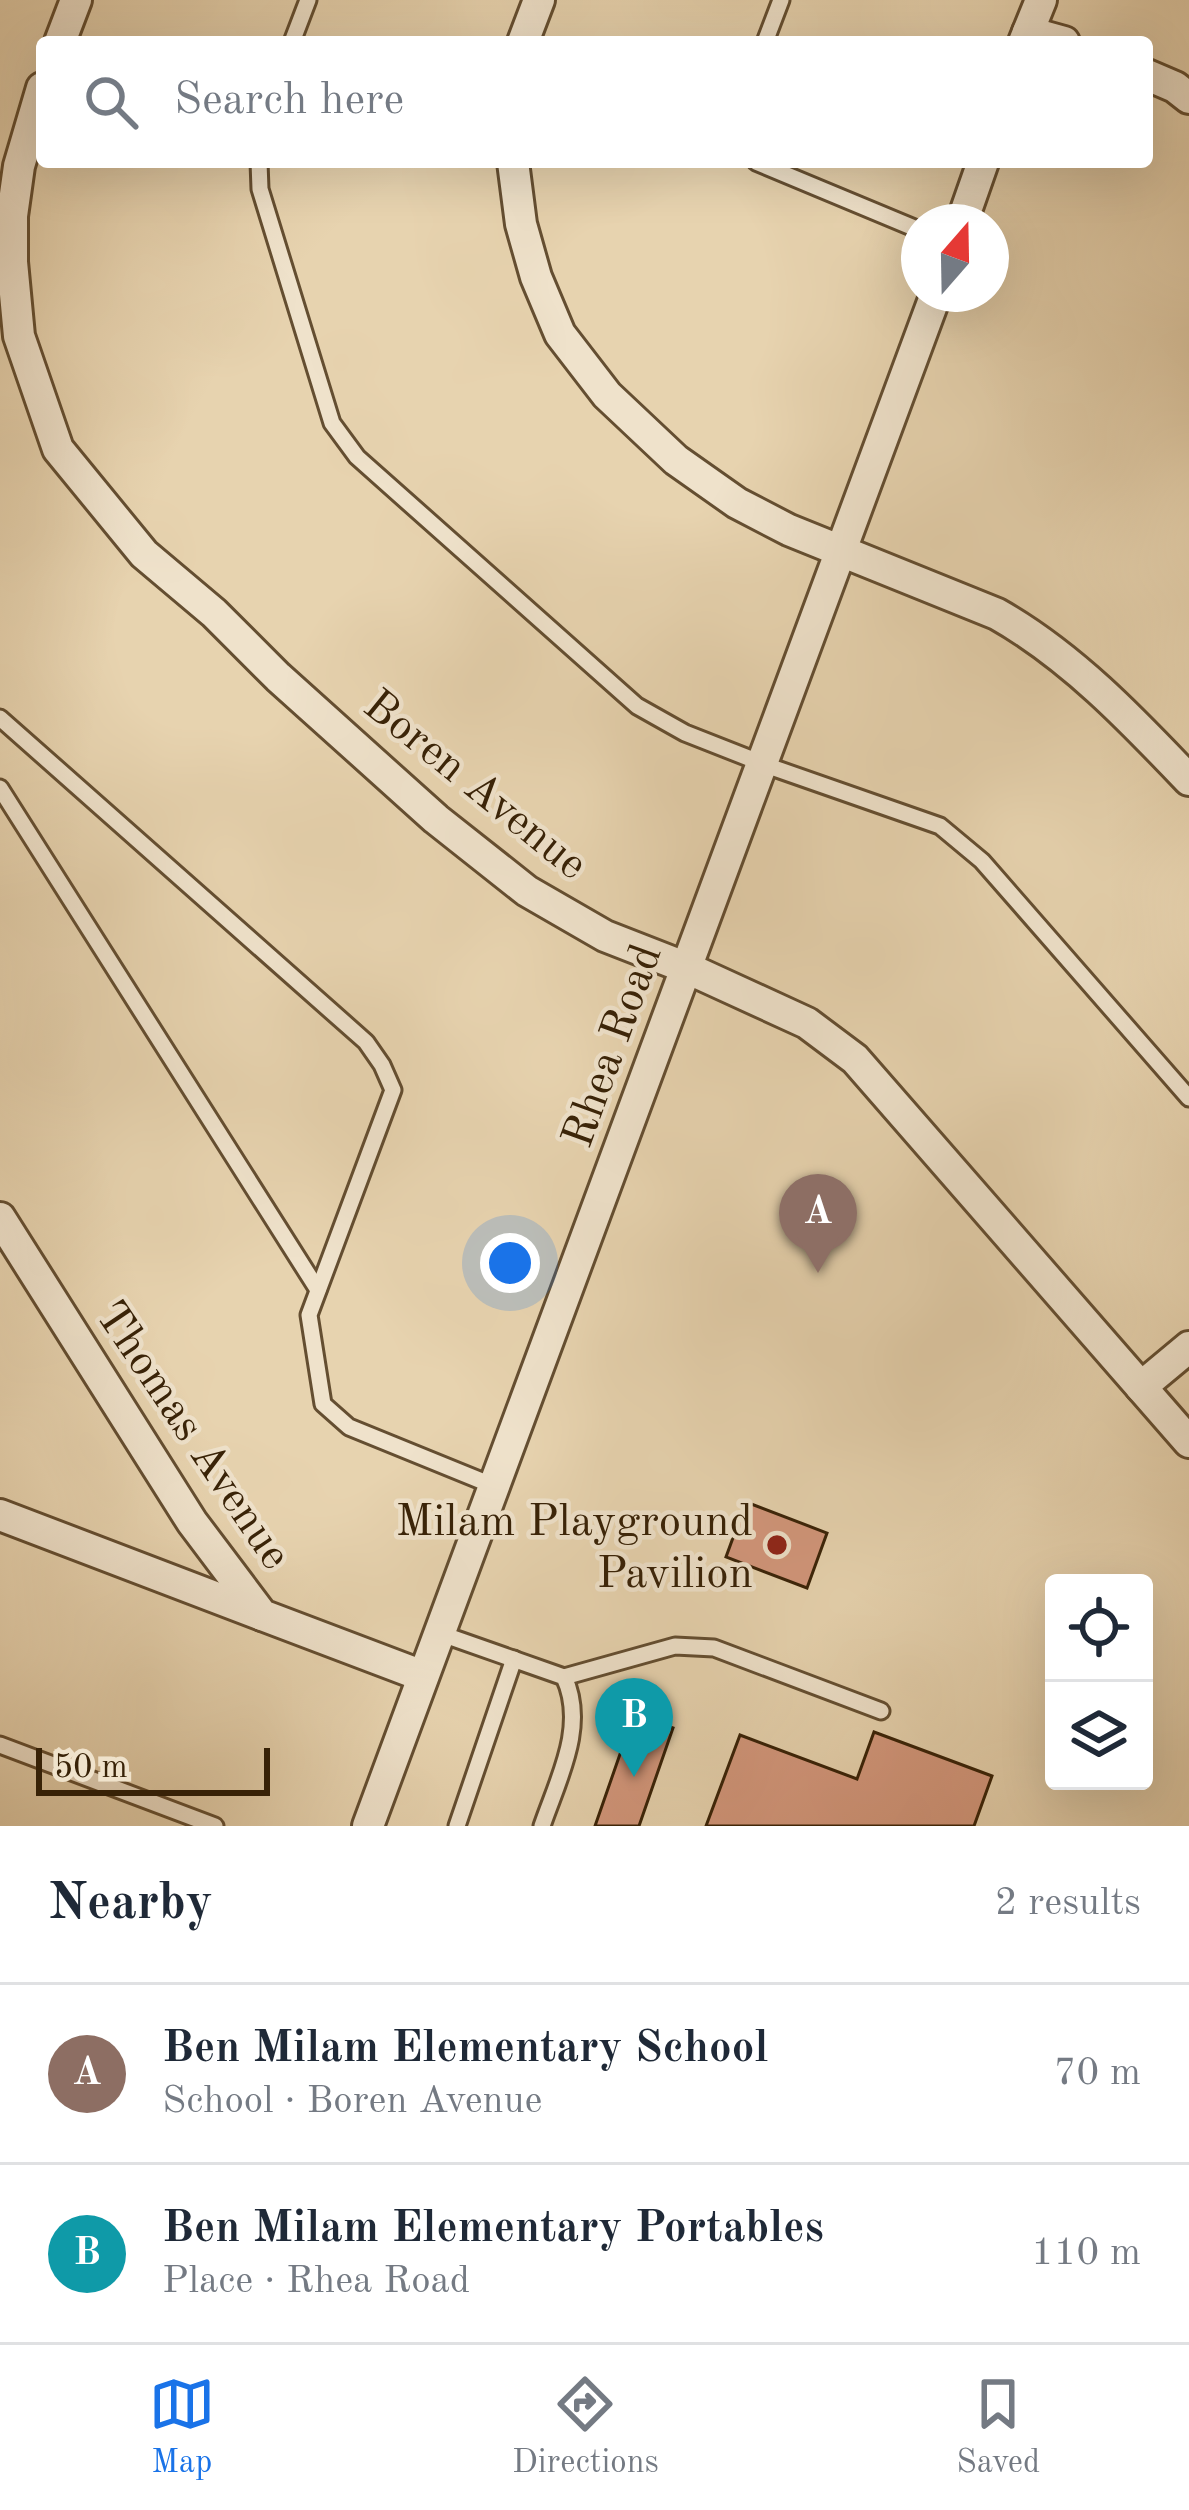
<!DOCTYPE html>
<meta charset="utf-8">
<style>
:root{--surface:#fff;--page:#f2f2f3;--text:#1f2937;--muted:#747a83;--line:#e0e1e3;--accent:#1a73e8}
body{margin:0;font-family:"Old Standard TT",serif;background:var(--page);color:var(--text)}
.controls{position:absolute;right:36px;bottom:36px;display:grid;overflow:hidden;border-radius:12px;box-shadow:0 12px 48px #0002}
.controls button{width:108px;height:108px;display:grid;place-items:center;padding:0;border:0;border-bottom:3px solid var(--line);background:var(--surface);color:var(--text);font:60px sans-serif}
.compass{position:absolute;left:901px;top:204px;width:108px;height:108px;border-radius:50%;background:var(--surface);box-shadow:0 12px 48px #0002;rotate:20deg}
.scale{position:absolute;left:36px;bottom:30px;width:234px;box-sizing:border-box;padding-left:12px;border:6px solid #382207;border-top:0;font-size:33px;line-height:42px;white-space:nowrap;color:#382207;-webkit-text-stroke:9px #efe2cb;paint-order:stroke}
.you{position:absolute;left:510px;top:1263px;width:42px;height:42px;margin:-30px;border:9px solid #fff;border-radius:50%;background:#1a73e8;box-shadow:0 0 0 18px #1a73e833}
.badge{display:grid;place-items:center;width:78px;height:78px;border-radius:50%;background:var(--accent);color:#fff;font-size:39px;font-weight:700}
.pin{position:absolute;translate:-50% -99px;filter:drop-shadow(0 3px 6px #0008)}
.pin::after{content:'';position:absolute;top:63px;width:42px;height:36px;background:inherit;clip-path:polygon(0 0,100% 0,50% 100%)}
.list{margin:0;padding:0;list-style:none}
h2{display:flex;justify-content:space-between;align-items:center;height:156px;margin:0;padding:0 48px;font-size:51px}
h2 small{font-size:39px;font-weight:400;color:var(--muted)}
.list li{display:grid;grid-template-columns:78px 1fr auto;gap:36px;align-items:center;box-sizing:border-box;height:180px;padding:0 48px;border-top:3px solid var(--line)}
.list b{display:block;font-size:45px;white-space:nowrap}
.list p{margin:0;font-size:39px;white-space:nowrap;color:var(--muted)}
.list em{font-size:39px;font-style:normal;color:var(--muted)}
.icon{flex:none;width:66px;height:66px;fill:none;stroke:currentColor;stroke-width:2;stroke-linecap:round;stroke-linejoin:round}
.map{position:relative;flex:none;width:1189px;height:1826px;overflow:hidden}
.search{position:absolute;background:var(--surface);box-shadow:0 12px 48px #0002;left:36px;right:36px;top:36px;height:132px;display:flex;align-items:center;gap:30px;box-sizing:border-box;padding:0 42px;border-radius:12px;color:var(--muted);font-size:45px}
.sheet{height:516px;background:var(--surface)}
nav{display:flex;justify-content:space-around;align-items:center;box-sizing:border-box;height:168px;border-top:3px solid var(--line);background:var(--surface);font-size:33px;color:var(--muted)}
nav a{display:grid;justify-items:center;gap:6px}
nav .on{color:var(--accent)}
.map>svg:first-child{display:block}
.building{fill:#d3977c;stroke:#382207;stroke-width:3}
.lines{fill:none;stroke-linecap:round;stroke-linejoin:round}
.service-casing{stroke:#644e31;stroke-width:21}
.minor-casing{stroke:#644e31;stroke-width:36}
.service{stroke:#efe2cb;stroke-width:15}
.minor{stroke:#efe2cb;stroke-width:30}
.poi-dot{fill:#8f2418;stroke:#efe2cb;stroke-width:4.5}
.labels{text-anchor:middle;stroke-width:9;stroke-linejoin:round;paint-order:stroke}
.street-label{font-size:45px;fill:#382207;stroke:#efe2cb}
.poi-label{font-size:45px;fill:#382207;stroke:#efe2cb;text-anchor:end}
</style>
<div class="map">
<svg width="1189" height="1826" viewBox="0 0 1189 1826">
<rect width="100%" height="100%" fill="#e7d3af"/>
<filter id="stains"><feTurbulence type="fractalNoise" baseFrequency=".00167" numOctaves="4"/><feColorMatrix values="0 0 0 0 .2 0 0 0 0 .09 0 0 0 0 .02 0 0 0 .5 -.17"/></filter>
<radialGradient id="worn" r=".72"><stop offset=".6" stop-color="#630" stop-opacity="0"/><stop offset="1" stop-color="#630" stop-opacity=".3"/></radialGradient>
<g class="building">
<polygon points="746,1502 827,1533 807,1588 726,1557"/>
<polygon points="634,1714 673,1728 639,1826 595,1826"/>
<polygon points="874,1732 992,1776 974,1826 706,1826 740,1735 857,1779"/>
</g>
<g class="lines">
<defs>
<g id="service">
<polyline points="292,42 308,0"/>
<polyline points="765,42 781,0"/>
<polyline points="259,162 260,189 332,423 357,457 637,706 685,733 774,768 940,826 982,861 1189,1098"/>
<polyline points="756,162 919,230"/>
<polyline points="0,718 366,1042 382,1065 393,1090 309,1315 323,1404 349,1427 494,1486"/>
<polyline points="0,788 318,1290"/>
<path d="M439,1633L564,1677C587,1726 558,1779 542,1826"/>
<polyline points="564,1677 675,1646 714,1648 881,1711"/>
<polyline points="0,1745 215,1826"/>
<polyline points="457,1826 514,1659"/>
</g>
<g id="minor">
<polyline points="1028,32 1064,42"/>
<polyline points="60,42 76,0"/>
<polyline points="523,42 539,0"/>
<polyline points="1024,42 1041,0"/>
<polyline points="1147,75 1175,87 1189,98"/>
<polyline points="42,88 19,166 12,216 12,262 19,336 58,449 144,554 214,613 278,677 436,819 527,891 605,936 687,968 807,1023 855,1059 1189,1442"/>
<path d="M513,162L521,224L536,277L560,334L607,395L676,460L737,503L789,530L997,614C1071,656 1131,719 1189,780"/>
<polyline points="962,222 983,162"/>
<polyline points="0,1218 192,1522 262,1615 423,1676"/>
<polyline points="1141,1387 1189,1347"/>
<polyline points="0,1515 262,1615"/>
<polyline points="368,1826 936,294"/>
</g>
</defs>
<use href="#service" class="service-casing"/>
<use href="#minor" class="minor-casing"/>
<use href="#service" class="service"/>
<use href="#minor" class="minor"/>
</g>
<circle class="poi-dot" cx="777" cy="1545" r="12"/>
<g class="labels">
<g class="street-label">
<text transform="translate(477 783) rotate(39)" y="16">Boren Avenue</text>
<text transform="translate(610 1045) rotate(-70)" y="16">Rhea Road</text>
<text transform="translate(195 1434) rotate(56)" y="16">Thomas Avenue</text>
</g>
<g class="poi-label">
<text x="753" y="1535">Milam Playground<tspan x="753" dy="52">Pavilion</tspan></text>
</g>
</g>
<rect width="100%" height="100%" filter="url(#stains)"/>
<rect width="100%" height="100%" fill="url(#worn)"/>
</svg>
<div class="controls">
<button><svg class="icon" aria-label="locate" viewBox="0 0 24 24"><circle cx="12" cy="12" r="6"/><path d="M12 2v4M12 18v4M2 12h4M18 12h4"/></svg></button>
<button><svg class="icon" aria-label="layers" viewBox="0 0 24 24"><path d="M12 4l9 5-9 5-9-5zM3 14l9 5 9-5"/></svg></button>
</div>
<svg class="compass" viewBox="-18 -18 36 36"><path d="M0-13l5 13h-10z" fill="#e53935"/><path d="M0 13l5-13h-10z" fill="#747a83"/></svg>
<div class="scale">50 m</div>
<div class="you"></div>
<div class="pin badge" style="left:818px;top:1273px;background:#8d6e63">A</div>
<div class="pin badge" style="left:634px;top:1777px;background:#0f9aa8">B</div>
<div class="search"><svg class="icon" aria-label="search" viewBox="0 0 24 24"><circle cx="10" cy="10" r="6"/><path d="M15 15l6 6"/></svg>Search here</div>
</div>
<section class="sheet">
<h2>Nearby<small>2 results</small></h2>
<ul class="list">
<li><span class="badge" style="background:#8d6e63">A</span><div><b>Ben Milam Elementary School</b><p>School · Boren Avenue</p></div><em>70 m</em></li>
<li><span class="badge" style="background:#0f9aa8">B</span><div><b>Ben Milam Elementary Portables</b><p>Place · Rhea Road</p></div><em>110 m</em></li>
</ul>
</section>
<nav>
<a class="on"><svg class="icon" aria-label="map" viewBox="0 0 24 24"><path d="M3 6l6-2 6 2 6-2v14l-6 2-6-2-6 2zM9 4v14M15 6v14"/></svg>Map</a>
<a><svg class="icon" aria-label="directions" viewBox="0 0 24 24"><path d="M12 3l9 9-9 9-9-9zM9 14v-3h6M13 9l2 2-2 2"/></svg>Directions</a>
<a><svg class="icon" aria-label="saved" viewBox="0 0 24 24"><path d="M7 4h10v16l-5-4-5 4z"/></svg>Saved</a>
</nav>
